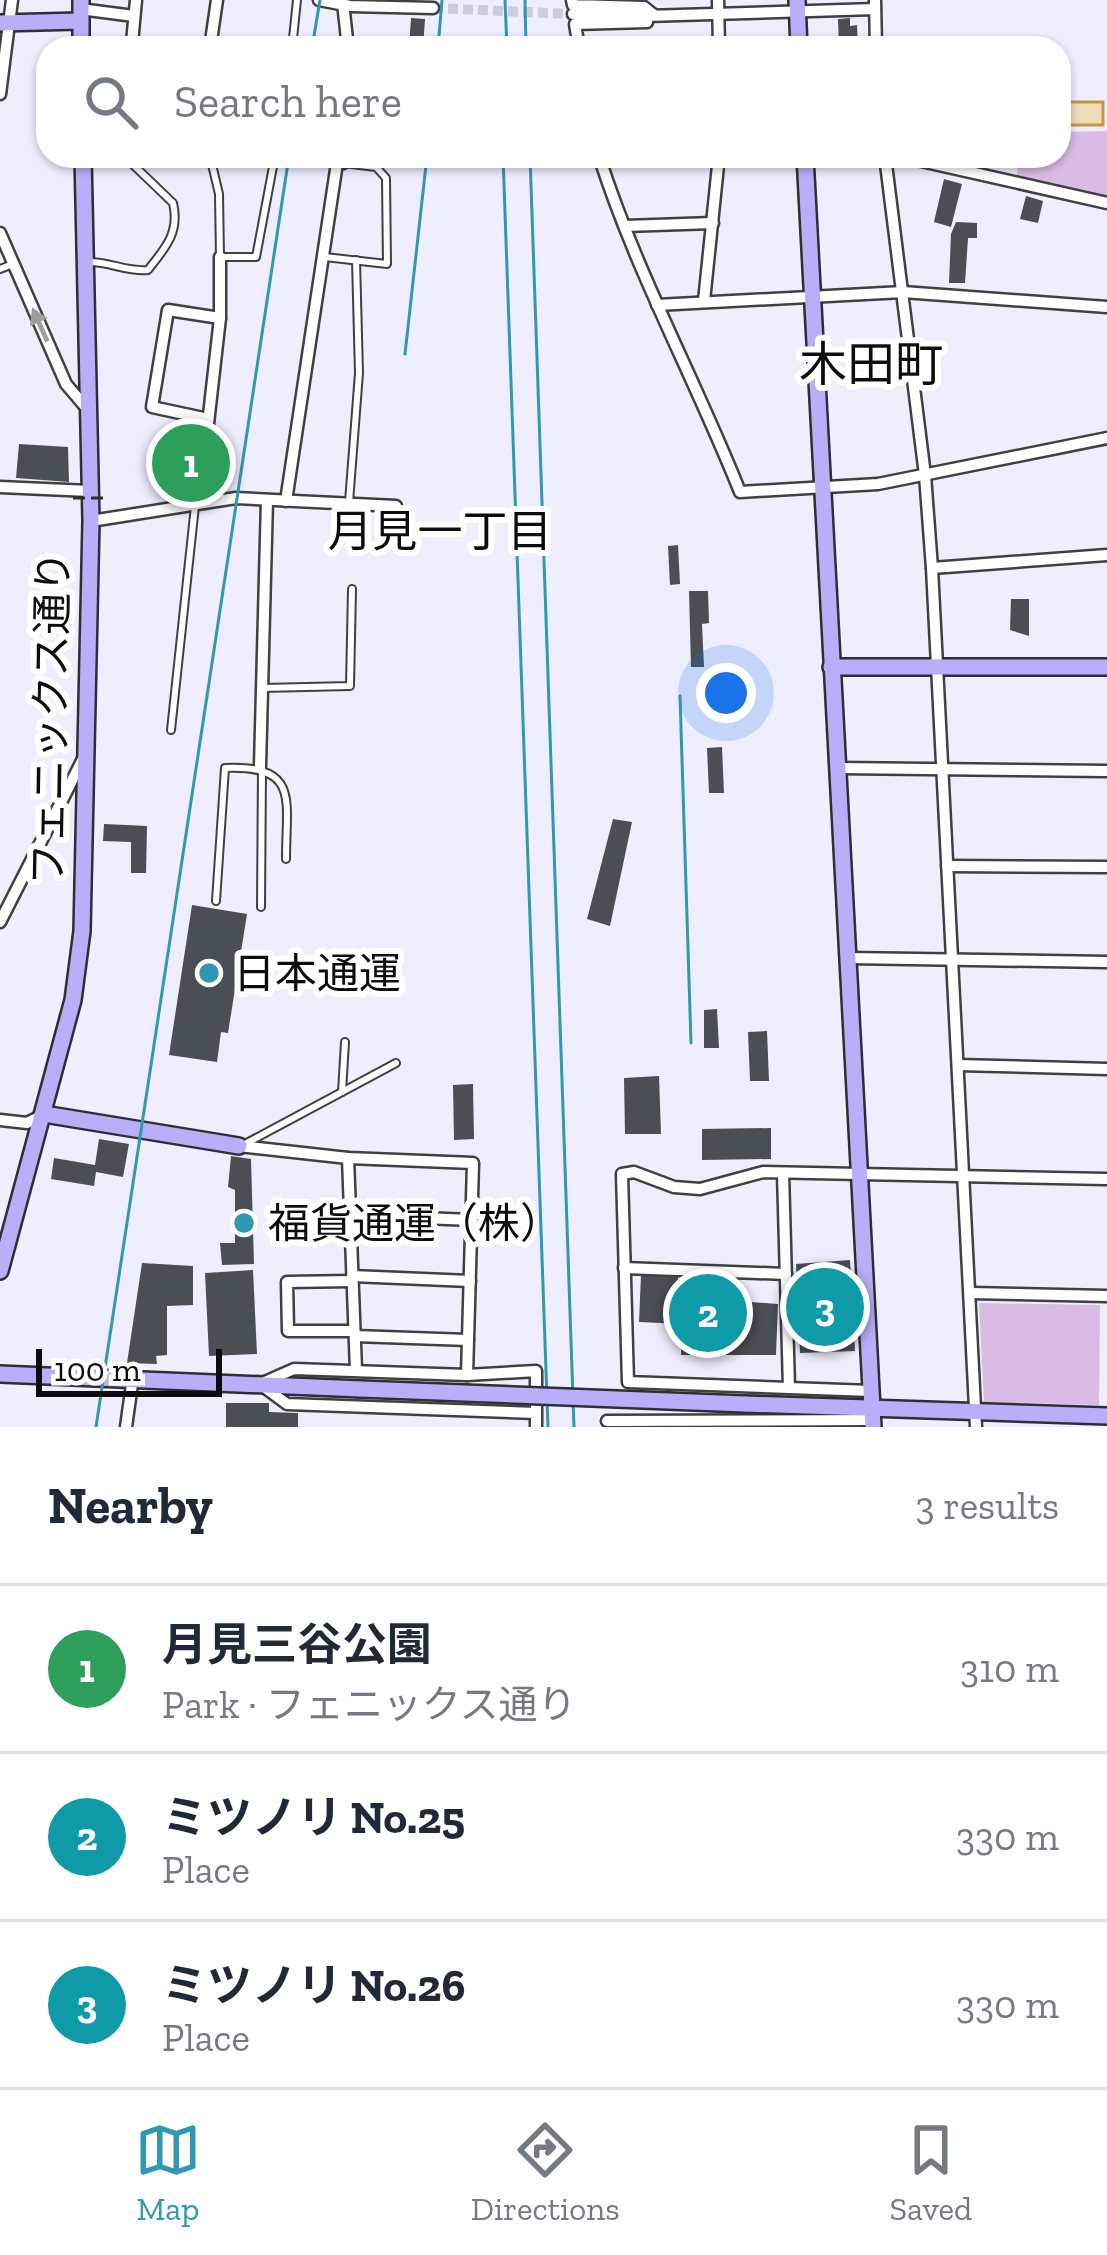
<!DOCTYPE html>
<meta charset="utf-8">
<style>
:root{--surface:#fff;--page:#f2f2f3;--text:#1f2937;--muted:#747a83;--line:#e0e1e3;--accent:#3098b3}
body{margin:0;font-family:"Zilla Slab","Noto Sans JP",serif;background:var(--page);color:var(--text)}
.scale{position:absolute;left:36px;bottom:30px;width:186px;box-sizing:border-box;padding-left:12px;border:6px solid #0d0d0d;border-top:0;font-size:33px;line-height:42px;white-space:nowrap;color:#0d0d0d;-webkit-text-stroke:9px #fff;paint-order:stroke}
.you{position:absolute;left:726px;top:693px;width:42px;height:42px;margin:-30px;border:9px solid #fff;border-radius:50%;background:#1a73e8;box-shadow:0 0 0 18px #1a73e833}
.badge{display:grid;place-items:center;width:78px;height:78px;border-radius:50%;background:var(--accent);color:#fff;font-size:39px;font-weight:700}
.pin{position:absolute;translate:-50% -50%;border:6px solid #fff;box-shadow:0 3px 12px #0006}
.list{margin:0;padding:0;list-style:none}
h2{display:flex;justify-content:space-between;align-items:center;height:156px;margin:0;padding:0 48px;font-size:51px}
h2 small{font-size:39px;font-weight:400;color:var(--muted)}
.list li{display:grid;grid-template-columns:78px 1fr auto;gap:36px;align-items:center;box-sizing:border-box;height:168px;padding:0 48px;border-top:3px solid var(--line)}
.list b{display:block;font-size:45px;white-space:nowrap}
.list p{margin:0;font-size:39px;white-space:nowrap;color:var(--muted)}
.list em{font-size:39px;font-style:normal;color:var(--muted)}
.icon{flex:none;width:66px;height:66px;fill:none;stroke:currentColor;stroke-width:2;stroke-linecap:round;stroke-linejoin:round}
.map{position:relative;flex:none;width:1107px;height:1427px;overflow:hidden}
.search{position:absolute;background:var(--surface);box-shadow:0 3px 9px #0004;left:36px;right:36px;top:36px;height:132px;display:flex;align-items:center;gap:30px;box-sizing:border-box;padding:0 42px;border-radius:36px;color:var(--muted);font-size:45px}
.sheet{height:660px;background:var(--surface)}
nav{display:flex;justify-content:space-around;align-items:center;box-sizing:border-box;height:168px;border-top:3px solid var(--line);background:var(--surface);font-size:33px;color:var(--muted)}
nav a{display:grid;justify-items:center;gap:6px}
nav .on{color:var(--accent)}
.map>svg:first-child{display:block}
.green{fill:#dabbe6}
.water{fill:#f1dbb7;stroke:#c39643;stroke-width:3}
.building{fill:#4a4e55}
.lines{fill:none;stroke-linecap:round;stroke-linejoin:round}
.street-tunnel{stroke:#cdccda;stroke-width:10;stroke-dasharray:10 5;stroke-linecap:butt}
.lane-casing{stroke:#404040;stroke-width:10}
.street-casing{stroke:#404040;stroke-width:15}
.secondary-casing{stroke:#2f2f2f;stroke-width:20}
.lane{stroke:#fff;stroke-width:6}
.street{stroke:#fff;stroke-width:10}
.secondary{stroke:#b9aef9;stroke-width:15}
.tram{stroke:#3098b3;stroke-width:3}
.rail{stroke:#3098b3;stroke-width:3}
.secondary-bridge-casing{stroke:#2f2f2f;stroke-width:20;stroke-linecap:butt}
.path-bridge{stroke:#2f2f2f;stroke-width:3;stroke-dasharray:12 6;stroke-linecap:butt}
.secondary-bridge{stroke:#b9aef9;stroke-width:15}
.oneway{fill:#9e9e9e}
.poi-dot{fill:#3098b3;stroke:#fff;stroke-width:4.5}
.labels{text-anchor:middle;stroke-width:12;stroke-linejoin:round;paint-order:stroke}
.street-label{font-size:42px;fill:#0d0d0d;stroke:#fff}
.poi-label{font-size:42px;fill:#0d0d0d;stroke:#fff;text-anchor:start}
.neighbourhood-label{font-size:45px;fill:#0d0d0d;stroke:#fff}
.quarter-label{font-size:48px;fill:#0d0d0d;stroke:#fff}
</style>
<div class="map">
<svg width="1107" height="1427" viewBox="0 0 1107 1427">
<rect width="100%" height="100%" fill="#efeefe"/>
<g class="green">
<polygon points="1107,131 1107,197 1017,177 1018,156 1059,156 1059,132"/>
<polygon points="979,1303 1100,1305 1099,1405 984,1402"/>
</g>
<rect class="water" x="1059" y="102" width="44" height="23"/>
<g class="building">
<polygon points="411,18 425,19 423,48 409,48"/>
<polygon points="850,18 850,26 857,25 858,48 839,48 838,19"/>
<polygon points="944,179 962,184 951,227 934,222"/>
<polygon points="1026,196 1043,201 1038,223 1020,219"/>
<polygon points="956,222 977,223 977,238 968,238 965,283 949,283 951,234"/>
<polygon points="19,444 68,447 69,482 16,478"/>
<polygon points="678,545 680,584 670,585 668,546"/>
<polygon points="689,591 708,591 709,623 702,624 704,667 691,667"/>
<polygon points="1011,599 1029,599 1029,636 1010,630"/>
<polygon points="722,747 724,793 709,793 707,748"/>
<polygon points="613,819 632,822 610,926 587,919"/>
<polygon points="104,824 147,826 146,873 131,873 131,842 103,841"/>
<polygon points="192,905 247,914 228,1033 221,1032 217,1062 169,1055"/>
<polygon points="717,1009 719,1048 704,1048 704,1010"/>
<polygon points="767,1031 769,1081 750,1081 748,1032"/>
<polygon points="659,1076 661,1134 625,1134 624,1078"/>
<polygon points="473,1084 474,1139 454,1140 453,1085"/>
<polygon points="771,1128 771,1159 702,1160 702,1129"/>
<polygon points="99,1139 129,1144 123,1177 96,1172 94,1186 51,1179 54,1158 95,1165"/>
<polygon points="231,1156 251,1159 254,1264 222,1265 220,1243 235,1243 235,1190 228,1187"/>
<polygon points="850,1260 855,1351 800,1353 796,1264"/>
<polygon points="142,1263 193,1266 193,1305 167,1306 167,1355 156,1356 157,1364 127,1363"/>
<polygon points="253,1270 257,1354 209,1356 205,1273"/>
<polygon points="641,1275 678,1276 677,1302 683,1302 683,1297 778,1304 776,1355 681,1355 682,1324 639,1322"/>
<polygon points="226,1403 269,1403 269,1412 298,1413 298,1427 226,1427"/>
</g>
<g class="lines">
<polyline class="street-tunnel" points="433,8 573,14"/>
<defs>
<g id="lane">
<polyline points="292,48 297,0"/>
<polyline points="210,156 219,194 220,257 256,257 275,156"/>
<polyline points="325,257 387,264 386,178 376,167 343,163"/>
<path d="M89,262C111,262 127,272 148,270C165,248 180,233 173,203L124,156"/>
<polyline points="0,269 13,264"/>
<polyline points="349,502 359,373 356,260"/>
<polyline points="262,688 350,686 352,589"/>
<polyline points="171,730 195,506"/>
<path d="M216,901L225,768C300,765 286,799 286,859"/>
<polyline points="261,907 262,768"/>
<polyline points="342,1092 345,1042"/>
<polyline points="243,1145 396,1063"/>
</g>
<g id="street">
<polyline points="136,0 132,43 167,48"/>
<polyline points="319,0 350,6 433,8"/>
<polyline points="572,0 573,5 644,7 654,15"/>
<polyline points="718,0 719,48"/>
<polyline points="875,0 876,48"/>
<polyline points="343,3 348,48"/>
<polyline points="80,9 134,16"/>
<polyline points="573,14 646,16 875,9"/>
<polyline points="210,48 217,0"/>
<polyline points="579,48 575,24 647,22"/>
<polyline points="0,94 12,0"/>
<path d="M599,156C636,272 695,379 740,492L878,484L1107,438"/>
<polyline points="885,156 925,475 932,568 976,1427"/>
<polyline points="899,156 1107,203"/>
<polyline points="625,226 713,223"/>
<polyline points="0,233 66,384 89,411"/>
<polyline points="704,301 719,156"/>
<polyline points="657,305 903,292 1107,307"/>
<polyline points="208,419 152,407 168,310 220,318"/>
<polyline points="0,487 90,491"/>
<polyline points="286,501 337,163 343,163 344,156"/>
<polyline points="199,503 220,318 220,257"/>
<polyline points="91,521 236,498 396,506"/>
<polyline points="932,568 1107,555"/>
<polyline points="260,766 267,500"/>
<polyline points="837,768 1107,771"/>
<polyline points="947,866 1107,867"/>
<polyline points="0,922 84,757"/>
<polyline points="848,958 1107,962"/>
<polyline points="958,1065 1107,1069"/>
<polyline points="0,1120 27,1123 43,1115"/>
<polyline points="239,1146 348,1158 473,1163 467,1375"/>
<polyline points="348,1158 356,1370"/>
<polyline points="783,1173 789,1388"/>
<polyline points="349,1215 472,1220"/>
<polyline points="624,1268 786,1274"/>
<polyline points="352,1276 470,1281"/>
<polyline points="352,1281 287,1282 288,1331 354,1331"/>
<polyline points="970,1293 1107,1296"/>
<polyline points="355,1336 468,1340"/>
<polyline points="871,1391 628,1382 622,1174 634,1172 674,1187 700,1189 763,1172 1107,1179"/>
<polyline points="536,1413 536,1371 467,1375 294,1369 260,1384 287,1404 536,1413 536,1427"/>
<polyline points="607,1421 872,1420"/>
<polyline points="126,1427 133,1377"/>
</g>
<g id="secondary">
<polyline points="81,0 81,48"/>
<polyline points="797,0 799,48"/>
<polyline points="0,23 80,21"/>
<polyline points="805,156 873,1427"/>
<polyline points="831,667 1107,667"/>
<polyline points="44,1114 239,1146"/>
<polyline points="0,1271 73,1000 82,931 91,521 83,156"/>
<polyline points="0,1374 361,1389"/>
<polyline points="745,1404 1107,1416"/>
</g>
</defs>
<use href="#lane" class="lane-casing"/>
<use href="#street" class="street-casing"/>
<use href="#secondary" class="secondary-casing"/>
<use href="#lane" class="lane"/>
<use href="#street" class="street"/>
<use href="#secondary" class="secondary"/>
<g class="tram">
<polyline points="312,48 320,0"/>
<polyline points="96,1427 289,156"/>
</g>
<g class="rail">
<polyline points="505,0 507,48"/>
<polyline points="525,0 526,48"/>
<polyline points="438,48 442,0"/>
<polyline points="503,156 548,1427"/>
<polyline points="530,156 574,1427"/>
<polyline points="405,354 427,156"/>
<polyline points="680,696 691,1043"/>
</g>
<defs>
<polyline id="secondary-bridge" points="361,1389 745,1404"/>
</defs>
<use href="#secondary-bridge" class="secondary-bridge-casing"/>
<polyline class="path-bridge" points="73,498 104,498"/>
<use href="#secondary-bridge" class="secondary-bridge"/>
</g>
<defs><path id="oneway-solid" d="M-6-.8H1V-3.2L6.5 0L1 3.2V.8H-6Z" transform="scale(3)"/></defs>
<use class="oneway" href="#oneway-solid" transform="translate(40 325) rotate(-114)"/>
<g class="poi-dot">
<circle cx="209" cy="973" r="12"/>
<circle cx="244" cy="1223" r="12"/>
</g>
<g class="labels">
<g class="street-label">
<text transform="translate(50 718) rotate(-89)" y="15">フェニックス通り</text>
</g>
<g class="poi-label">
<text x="233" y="988">日本通運</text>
<text x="268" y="1238">福貨通運（株）</text>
</g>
<g class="neighbourhood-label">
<text x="440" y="547">月見一丁目</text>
</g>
<g class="quarter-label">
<text x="871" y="381">木田町</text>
</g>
</g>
</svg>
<div class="scale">100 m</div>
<div class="you"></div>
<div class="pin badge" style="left:191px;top:463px;background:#2e9e5b">1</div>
<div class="pin badge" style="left:708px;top:1313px;background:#0f9aa8">2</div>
<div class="pin badge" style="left:825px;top:1307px;background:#0f9aa8">3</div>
<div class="search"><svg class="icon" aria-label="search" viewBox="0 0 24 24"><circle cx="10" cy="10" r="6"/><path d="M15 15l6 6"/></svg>Search here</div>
</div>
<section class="sheet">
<h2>Nearby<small>3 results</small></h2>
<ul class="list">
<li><span class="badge" style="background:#2e9e5b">1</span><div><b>月見三谷公園</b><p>Park · フェニックス通り</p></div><em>310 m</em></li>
<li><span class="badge" style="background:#0f9aa8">2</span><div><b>ミツノリ No.25</b><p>Place</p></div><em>330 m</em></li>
<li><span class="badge" style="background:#0f9aa8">3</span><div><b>ミツノリ No.26</b><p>Place</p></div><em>330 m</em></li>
</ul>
</section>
<nav>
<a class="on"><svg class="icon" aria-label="map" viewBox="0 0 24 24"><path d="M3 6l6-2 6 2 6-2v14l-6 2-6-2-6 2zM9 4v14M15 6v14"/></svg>Map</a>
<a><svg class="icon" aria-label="directions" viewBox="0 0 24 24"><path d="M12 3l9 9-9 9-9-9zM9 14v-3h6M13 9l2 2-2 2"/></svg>Directions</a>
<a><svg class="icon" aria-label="saved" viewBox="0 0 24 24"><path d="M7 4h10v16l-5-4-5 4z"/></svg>Saved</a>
</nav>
